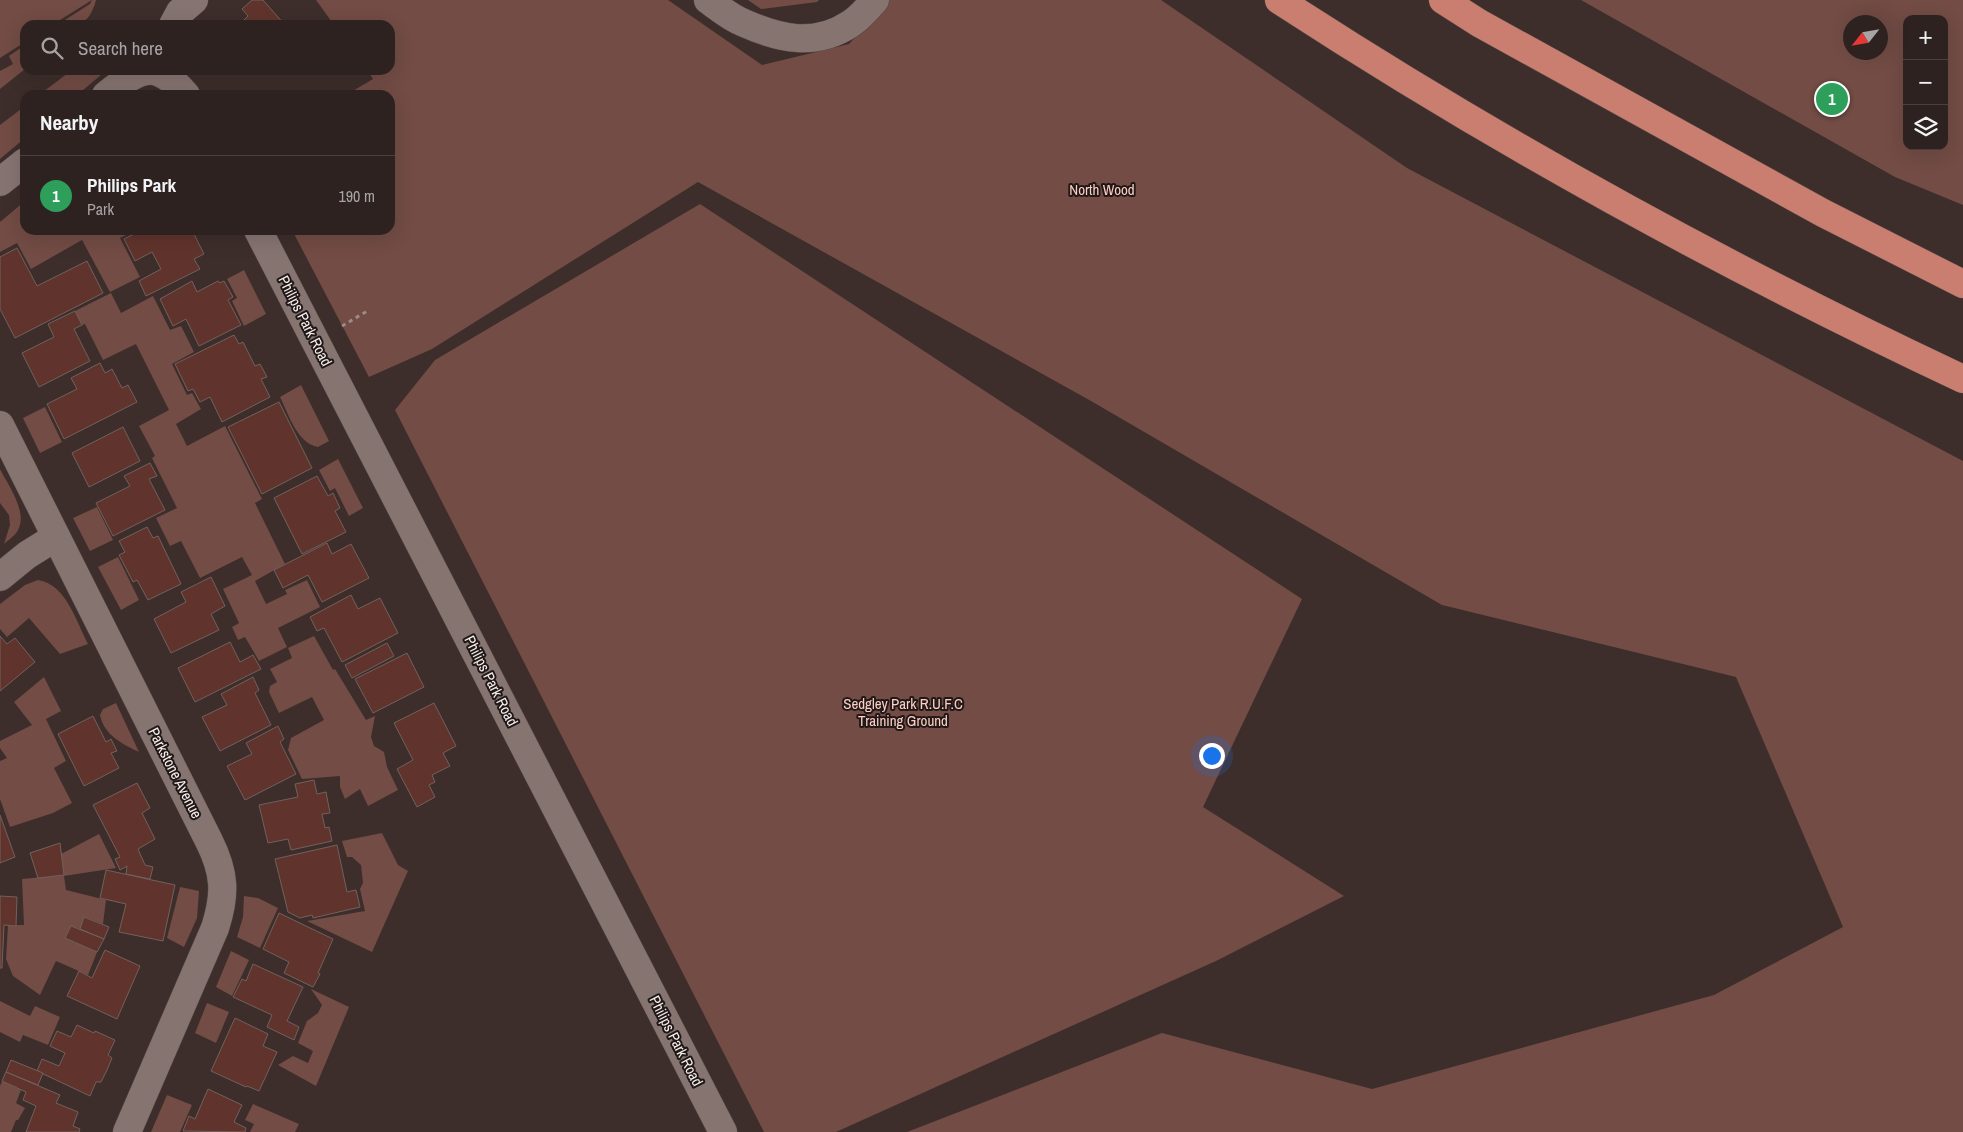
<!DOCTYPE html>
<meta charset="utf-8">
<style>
:root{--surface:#2e2220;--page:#3a2f2d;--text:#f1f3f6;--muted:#a7a4a5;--line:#493f3e;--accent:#55cadf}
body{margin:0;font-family:"Archivo Narrow",sans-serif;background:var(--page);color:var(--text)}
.controls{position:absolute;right:15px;top:15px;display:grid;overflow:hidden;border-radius:10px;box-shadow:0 5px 20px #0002}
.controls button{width:45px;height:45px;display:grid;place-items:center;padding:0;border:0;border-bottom:1px solid var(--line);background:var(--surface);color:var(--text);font:25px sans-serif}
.compass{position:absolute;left:1843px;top:15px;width:45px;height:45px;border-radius:50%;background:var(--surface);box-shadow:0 5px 20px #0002;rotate:239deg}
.you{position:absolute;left:1211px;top:755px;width:18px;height:18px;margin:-12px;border:4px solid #fff;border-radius:50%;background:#1a73e8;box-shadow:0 0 0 8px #1a73e833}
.badge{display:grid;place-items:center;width:32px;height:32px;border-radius:50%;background:var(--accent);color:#fff;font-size:16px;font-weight:700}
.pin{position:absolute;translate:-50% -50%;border:2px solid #fff;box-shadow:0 1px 5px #0006}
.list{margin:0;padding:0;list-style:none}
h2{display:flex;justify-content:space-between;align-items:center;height:65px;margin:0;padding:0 20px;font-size:21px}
h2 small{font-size:16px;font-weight:400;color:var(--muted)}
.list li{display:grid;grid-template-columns:32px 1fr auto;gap:15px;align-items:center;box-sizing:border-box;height:80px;padding:0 20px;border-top:1px solid var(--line)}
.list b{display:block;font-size:19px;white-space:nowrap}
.list p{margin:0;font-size:16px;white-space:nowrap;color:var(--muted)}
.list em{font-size:16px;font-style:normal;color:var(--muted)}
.icon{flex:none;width:28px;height:28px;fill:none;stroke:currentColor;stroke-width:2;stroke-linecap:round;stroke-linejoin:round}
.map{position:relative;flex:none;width:1963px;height:1132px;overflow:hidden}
.search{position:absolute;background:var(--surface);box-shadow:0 5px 20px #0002;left:20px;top:20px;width:375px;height:55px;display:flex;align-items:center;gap:12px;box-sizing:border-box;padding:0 18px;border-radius:15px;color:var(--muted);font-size:19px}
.panel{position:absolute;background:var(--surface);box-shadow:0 5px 20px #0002;left:20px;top:90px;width:375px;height:145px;border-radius:15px}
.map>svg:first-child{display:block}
.green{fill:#724c45;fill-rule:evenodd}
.building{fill:#60342c;stroke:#71615d}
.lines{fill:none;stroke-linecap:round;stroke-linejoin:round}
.street-casing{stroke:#574a48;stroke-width:29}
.highway-casing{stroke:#574a48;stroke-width:29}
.path{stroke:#998d8a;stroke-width:3;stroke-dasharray:4 4;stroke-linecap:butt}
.street{stroke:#867471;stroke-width:28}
.highway{stroke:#ca7e70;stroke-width:28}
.labels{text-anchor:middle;stroke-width:4;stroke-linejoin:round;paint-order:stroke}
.park-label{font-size:15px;fill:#fecdc3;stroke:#1f1817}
.street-label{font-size:15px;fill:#f8eeec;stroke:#1f1817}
</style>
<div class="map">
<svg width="1963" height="1132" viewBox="0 0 1963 1132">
<rect width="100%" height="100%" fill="#3d2e2b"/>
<g class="green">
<polygon points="0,0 92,0 52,25 25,25 25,42 0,58"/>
<path d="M92,0H96C89,25 80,25 57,25L90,4Z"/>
<polygon points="316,0 668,0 762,65 849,44 889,0 1161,0 1407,168 1963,461 1963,1132 907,1132 1162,1033 1372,1089 1714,995 1843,927 1736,677 1442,605 1091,401 698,182 432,349 369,377 292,230 390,230 390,95 346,95 373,79 367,70 390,70 390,25 334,25"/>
<polygon points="748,0 819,0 817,2 761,9"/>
<path d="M1581,0H1963V205L1895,177ZM1907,19H1944V146H1907ZM1880,22V52H1850V22Z"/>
<polygon points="25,45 25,69 0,89 0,71 13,64 9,56"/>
<polygon points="72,70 107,70 77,95 39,95"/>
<polygon points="25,106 25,138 0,159 0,125"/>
<polygon points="25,201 25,230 128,230 130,233 120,238 140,277 110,292 82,240 31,269 17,243 0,252 0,222"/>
<polygon points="700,204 1302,599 1203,807 1344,896 1216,961 836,1132 764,1132 395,410 435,360"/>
<polygon points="244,270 266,314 244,326 232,301 237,298 227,279"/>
<polygon points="111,293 121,313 153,296 170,330 181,326 194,352 172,364 187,395 192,393 201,409 176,424 187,446 225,426 262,499 255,503 285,564 255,581 266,604 287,594 285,590 307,580 320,607 278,628 287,647 259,661 245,637 238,640 232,627 239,623 223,589 252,575 242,557 200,578 181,541 170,546 156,518 177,508 152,458 155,456 139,426 169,410 136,344 103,360 85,324 82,325 75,311"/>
<path d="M301,385L329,441L318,447C297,443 289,415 280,397Z"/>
<polygon points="45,407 62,442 40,453 23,418"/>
<polygon points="338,459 363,508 349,516 335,488 330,491 319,470"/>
<path d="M0,469C8,485 28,512 18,530C15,536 8,540 4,544L10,525L9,515L0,503Z"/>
<polygon points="97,507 113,540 90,551 73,518"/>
<polygon points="118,557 139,600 121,610 98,567"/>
<path d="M38,580C66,584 76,621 88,644L60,654L29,618L7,637L0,629V604L25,585Z"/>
<polygon points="314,636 333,670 335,669 366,720 375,716 371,737 374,746 384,752 387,767 398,790 368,806 360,789 345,799 340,787 340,776 302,779 288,750 291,738 324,720 312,697 279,713 269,692 270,686 277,682 270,669 292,658 288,648"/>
<polygon points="44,677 61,711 46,719 66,761 54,768 72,803 53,813 10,827 0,799 0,761 7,758 0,748 0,741 32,725 14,702"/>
<path d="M116,703L139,752C122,744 104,735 100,715L103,709Z"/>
<polygon points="382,833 398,865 408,871 372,952 307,921 365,911 360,889 363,883 361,865 352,857 347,857 342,841"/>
<polygon points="99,834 116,868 64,876 66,890 106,900 103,924 85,917 80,929 71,926 65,938 97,952 88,975 56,961 40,995 13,976 6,959 8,925 24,925 22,879 64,875 61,854"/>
<polygon points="180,887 199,891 197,918 184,947 167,938"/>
<polygon points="244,896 258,898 278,908 260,948 237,937 243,917"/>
<polygon points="231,951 249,960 232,996 216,987"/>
<polygon points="311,989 349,1007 316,1086 278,1065 293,1056 308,1063 313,1051 298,1043 307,1021 318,1013 322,1005"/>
<polygon points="0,1001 30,1016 35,1006 60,1017 48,1045 23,1035 20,1042 0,1032"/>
<polygon points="207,1003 229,1012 216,1043 195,1033"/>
<polygon points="2,1081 21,1090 16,1103 25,1108 18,1120 16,1120 11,1132 0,1132 0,1086"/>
<polygon points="167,1095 192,1105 180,1132 151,1132"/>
<polygon points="253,1104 299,1124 295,1132 250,1132 254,1124 245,1120"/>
</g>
<g class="building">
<polygon points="252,0 263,0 285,25 243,25 241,23 248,16 242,9"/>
<polygon points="142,230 192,230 204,254 194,259 200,269 146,296 139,281 161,269 152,252 135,261 124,239"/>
<polygon points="17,248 37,286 87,261 103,293 15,338 0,309 0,257"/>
<polygon points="192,281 197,292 218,281 220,283 224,281 233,297 228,300 241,325 199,346 186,319 173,326 160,299"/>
<polygon points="75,311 82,325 74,329 90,361 39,387 22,353 54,337 48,324"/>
<polygon points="234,335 239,344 243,342 255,366 260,364 267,377 261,379 270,397 222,422 210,397 200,402 193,389 188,391 175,364"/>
<polygon points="100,363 105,373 112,369 122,388 128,385 137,402 64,439 47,404 77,389 71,378"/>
<polygon points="279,402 312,468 262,494 228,427"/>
<polygon points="123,427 140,461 89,487 72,453"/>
<polygon points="150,463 157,476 149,479 165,510 113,536 96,503 130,486 124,476"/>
<polygon points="317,476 328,496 333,493 340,508 335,511 346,532 302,554 274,498"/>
<polygon points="147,527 153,538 158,536 181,584 148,600 137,580 133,582 119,555 125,552 119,541"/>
<polygon points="327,543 332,554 351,544 369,578 322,602 308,575 283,588 274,570"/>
<polygon points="211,577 225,606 211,614 219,630 171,653 154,619 186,602 181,592"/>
<polygon points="351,595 358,609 380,598 398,633 342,662 324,628 317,631 310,617"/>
<polygon points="0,636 7,644 15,638 35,662 0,691"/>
<polygon points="230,642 240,662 253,655 261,669 195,702 178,668"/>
<polygon points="387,643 394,656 352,678 345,665"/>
<polygon points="407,653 424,687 373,713 355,679"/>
<polygon points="253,677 259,690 255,693 271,725 220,751 202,717 227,705 221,694"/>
<polygon points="434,703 456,746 443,753 450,766 432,775 435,782 429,785 435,797 417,807 397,769 413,760 394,723"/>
<polygon points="93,716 106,742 111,739 117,751 111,753 119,768 84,786 58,734"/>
<polygon points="278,726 284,739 280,742 296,774 245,800 227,766 252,754 246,743"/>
<polygon points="314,780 317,794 326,792 330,813 322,814 325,828 329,827 332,841 291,850 288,839 268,843 259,805 298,797 295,784"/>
<polygon points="137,783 150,808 142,813 155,839 138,849 145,865 153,867 150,879 126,874 127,866 120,870 115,859 120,857 93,805"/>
<polygon points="0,815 15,857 0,863"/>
<polygon points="60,843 64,875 38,878 30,853"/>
<polygon points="337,845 347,892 356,890 360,907 313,918 312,915 300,918 288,912 275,859"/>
<polygon points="106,870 175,885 163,941 119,932 126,904 100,898"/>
<polygon points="0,896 17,897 16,926 4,925 2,968 0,968"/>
<polygon points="279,913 333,939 318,973 320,974 313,987 284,973 289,962 263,949"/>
<polygon points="84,917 109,927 104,939 80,929"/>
<polygon points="71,926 104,939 97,952 65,938"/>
<polygon points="105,950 140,966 117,1019 67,996 79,971 92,978"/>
<polygon points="253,964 303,987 287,1021 299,1027 294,1040 267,1027 272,1015 233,997 242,979 246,981"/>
<polygon points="235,1018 268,1034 263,1046 277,1052 259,1091 247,1086 246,1087 211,1071"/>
<polygon points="77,1025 94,1033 95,1031 115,1040 108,1055 112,1058 107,1070 101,1082 96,1082 90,1096 37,1071 42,1059 59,1066 65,1053 50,1046 57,1031 71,1037"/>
<polygon points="11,1060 43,1073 38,1085 6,1072"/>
<polygon points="6,1072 60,1095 56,1103 78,1112 73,1126 80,1129 79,1132 26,1132 36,1106 23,1100 26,1092 2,1081"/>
<polygon points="208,1089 242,1105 234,1122 246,1128 245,1132 183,1131 189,1116 195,1119"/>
</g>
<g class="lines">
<defs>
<g id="street">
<path d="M708,0C719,8 731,18 744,23C780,39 815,47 850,24C860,18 868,8 875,0"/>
<polyline points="173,25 180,12 194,0"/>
<path d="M106,95C140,68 155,58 186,95"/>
<polyline points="0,182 25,162"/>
<polyline points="258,230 723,1132"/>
<path d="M0,425L209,841C225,873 226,894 215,928L127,1132"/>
<polyline points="0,577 27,555 56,537"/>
</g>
<g id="highway">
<path d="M1279,0C1497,142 1727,268 1963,379"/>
<polyline points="1443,0 1479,23 1823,213 1963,284"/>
</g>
</defs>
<use href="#street" class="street-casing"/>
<use href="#highway" class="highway-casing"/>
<polyline class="path" points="342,326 369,310"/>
<use href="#street" class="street"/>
<use href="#highway" class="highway"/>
</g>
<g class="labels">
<g class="park-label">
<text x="1102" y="195">North Wood</text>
<text x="903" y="709">Sedgley Park R.U.F.C<tspan x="903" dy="17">Training Ground</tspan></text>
</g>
<g class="street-label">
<text transform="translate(305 321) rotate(63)" y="5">Philips Park Road</text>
<text transform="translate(491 681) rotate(63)" y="5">Philips Park Road</text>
<text transform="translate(175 773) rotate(63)" y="5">Parkstone Avenue</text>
<text transform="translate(676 1041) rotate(63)" y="5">Philips Park Road</text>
</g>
</g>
</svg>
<div class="controls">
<button>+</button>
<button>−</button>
<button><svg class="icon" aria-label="layers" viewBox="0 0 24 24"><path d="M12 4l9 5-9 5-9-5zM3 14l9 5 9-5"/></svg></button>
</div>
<svg class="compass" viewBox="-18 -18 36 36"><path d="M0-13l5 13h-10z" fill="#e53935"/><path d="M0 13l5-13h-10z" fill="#a7a4a5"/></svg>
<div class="you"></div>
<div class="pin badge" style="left:1832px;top:99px;background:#2e9e5b">1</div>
<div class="search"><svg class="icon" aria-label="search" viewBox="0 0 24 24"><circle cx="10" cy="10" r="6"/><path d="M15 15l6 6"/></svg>Search here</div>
<section class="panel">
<h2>Nearby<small></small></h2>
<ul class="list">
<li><span class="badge" style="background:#2e9e5b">1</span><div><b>Philips Park</b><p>Park</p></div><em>190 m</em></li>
</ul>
</section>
</div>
